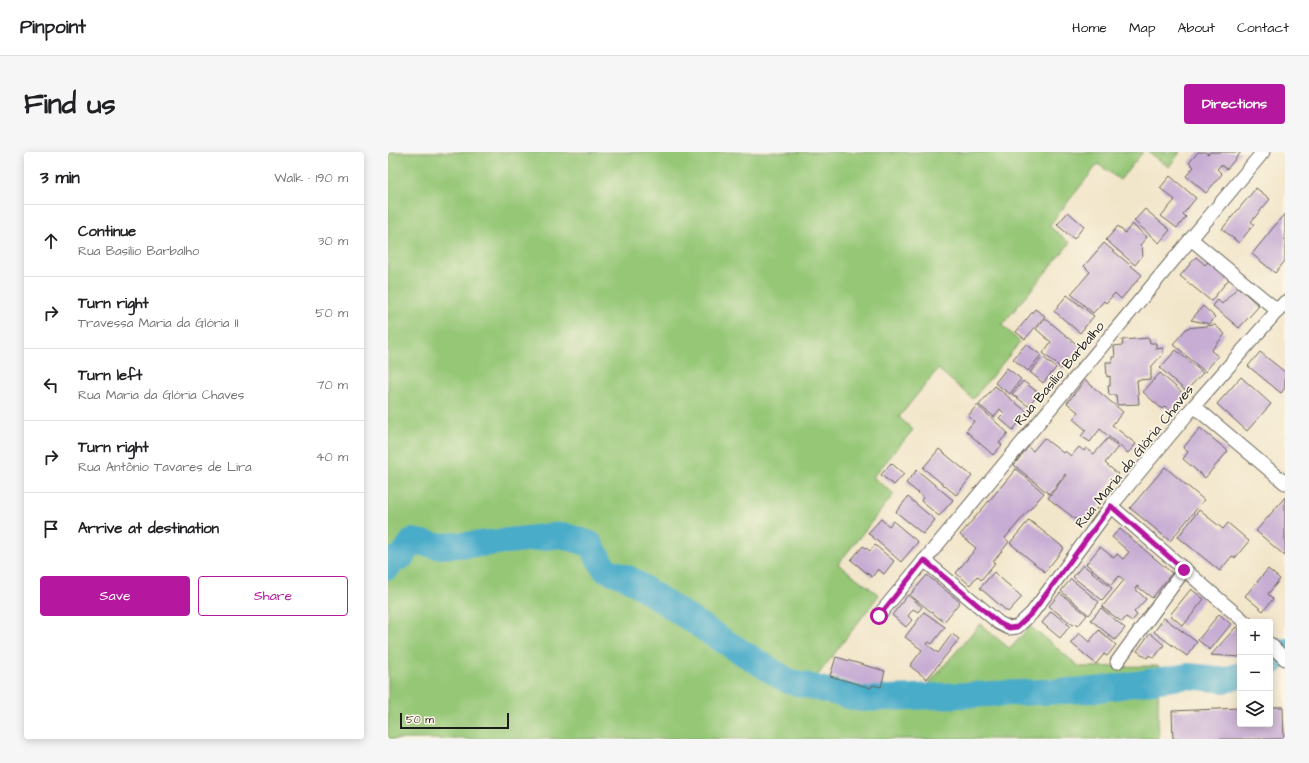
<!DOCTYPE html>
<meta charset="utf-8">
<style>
:root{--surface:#fff;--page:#f6f6f6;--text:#202124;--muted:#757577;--line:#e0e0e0;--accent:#b5179e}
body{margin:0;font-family:"Architects Daughter",sans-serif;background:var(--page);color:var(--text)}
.controls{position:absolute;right:12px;bottom:12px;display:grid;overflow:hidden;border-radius:4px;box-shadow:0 2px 10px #0003}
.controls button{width:36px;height:36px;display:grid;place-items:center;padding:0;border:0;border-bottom:1px solid var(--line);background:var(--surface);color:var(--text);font:20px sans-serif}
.scale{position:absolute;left:12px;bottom:10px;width:109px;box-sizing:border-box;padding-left:4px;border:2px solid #1c1c1c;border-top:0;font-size:11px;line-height:14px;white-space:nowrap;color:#1c1c1c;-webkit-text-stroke:3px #fcf5e5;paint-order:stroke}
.stop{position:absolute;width:12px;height:12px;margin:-9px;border:3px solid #b5179e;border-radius:50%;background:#fff}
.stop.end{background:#b5179e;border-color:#fff;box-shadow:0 1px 4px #0008}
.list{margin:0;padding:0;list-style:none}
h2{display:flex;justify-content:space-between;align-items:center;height:52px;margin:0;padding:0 16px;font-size:17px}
h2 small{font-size:13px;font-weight:400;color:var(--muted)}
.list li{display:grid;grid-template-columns:26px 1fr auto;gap:12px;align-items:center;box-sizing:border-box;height:72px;padding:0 16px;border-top:1px solid var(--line)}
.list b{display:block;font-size:15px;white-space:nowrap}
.list p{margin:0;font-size:13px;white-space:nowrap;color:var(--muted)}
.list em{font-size:13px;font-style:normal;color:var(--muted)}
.actions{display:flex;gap:8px;padding:12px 16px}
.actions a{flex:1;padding:9px 0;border:1px solid var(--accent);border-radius:4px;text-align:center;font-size:14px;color:var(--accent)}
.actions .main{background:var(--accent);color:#fff}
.icon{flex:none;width:22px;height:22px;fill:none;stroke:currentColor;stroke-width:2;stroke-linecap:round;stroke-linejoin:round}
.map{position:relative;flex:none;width:897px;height:587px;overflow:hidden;border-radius:4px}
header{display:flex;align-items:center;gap:24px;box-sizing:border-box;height:56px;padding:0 20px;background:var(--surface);border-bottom:1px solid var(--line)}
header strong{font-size:19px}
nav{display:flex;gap:22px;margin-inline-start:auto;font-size:14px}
.intro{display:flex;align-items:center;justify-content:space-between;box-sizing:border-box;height:96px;padding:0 24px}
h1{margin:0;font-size:28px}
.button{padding:10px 18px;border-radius:4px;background:var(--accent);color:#fff;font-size:14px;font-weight:700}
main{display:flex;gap:24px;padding:0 24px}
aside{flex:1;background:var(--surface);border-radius:4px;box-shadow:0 2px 10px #0003}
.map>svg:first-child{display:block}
.green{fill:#96c777;stroke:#59724a}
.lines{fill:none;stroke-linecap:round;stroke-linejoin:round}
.river{stroke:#4aacc9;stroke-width:26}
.building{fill:#c7add4}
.minor-casing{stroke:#676359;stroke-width:15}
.minor{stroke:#fff;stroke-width:13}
.route{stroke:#b5179e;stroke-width:5}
.labels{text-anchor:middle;stroke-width:3.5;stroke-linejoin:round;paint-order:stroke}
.street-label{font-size:14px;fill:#1c1c1c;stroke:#fcf5e5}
</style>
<header>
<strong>Pinpoint</strong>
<nav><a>Home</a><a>Map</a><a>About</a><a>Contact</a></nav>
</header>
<div class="intro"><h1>Find us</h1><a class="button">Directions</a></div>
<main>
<aside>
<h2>3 min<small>Walk · 190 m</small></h2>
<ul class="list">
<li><svg class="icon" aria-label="ahead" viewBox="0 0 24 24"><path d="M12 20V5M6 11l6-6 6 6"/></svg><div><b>Continue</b><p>Rua Basílio Barbalho</p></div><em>30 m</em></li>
<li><svg class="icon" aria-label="right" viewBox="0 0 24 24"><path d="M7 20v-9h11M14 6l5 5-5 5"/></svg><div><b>Turn right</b><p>Travessa Maria da Glória II</p></div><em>50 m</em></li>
<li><svg class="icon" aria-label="left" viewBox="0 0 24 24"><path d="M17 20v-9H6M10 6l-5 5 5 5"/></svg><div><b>Turn left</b><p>Rua Maria da Glória Chaves</p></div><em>70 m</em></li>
<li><svg class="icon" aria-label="right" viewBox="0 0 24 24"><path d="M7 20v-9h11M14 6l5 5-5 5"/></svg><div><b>Turn right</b><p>Rua Antônio Tavares de Lira</p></div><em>40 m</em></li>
<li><svg class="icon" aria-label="arrive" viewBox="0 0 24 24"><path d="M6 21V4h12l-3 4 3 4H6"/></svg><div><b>Arrive at destination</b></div></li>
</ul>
<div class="actions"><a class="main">Save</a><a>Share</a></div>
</aside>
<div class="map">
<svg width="897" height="587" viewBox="0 0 897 587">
<rect width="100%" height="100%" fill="#fcf5e5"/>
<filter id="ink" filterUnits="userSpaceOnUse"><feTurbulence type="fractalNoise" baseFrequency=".025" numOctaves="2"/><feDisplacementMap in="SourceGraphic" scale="8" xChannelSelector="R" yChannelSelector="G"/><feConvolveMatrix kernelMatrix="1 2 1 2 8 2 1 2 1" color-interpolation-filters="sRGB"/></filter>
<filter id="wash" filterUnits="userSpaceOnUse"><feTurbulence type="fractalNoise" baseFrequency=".012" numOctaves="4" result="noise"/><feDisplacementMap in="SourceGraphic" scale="16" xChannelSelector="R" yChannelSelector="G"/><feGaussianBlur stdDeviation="0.9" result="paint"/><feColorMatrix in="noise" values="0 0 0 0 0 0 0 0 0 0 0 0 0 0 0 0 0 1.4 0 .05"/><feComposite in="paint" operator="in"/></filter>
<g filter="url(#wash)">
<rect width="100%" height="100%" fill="#f2e6ca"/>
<g class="green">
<polygon points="0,0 755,0 732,28 710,12 661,74 682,91 614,173 632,190 585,247 550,217 511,265 525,278 485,325 506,342 450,412 491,443 427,527 484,541 536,537 592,472 622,497 642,474 692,515 771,514 770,563 771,587 0,587"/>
<polygon points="760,0 792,0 781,15"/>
</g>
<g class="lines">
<g class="river">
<polyline points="0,415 5,409 14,404 25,389 50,394 92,392 174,383 202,392 217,417 242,427 323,481 400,529 473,547 706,538 800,524 838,528 852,523"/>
<polyline points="882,512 897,499"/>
</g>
</g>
<g id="blocks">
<g class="building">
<polygon points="810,0 817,0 820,2 822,0 853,0 839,17 833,13 829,17 834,22 818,41 798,24 806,15 801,11"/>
<polygon points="782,24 808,46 795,62 798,65 789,76 773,64 787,48 772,36"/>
<polygon points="868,36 882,47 863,70 866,72 851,91 834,77"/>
<polygon points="757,57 782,78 771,91 746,69"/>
<polygon points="680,60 696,74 686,87 669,73"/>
<polygon points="897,61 897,109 887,121 864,102"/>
<polygon points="744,72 759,85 752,93 754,95 755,103 747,113 718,88 730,74 737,81"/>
<polygon points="716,91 754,123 733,147 727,141 718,151 716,149 705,161 683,142 702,120 696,114"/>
<polygon points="808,105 817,113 820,110 841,127 823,149 792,124"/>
<polygon points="850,135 871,154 851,176 825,154 830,148 834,152"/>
<polygon points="679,143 706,164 692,181 666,159"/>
<polygon points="815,154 827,165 822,172 803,168"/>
<polygon points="647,157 657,164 637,187 628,180"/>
<polygon points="657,166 692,195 674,217 655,201 663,190 648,177"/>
<polygon points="827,173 837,182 823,199 830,204 817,220 785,192 799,176"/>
<polygon points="761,186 762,191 768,191 768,197 775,196 775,202 763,215 763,227 749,228 751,252 729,253 728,243 721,243 720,234 722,234 722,224 719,225 718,210 724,210 724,205 727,205 726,194 735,193 734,188"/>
<polygon points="638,192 653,203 640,219 625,207"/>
<polygon points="788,198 815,221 798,239 772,216"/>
<polygon points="872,200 897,220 897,236 893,241 860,214"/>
<polygon points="655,205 668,216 655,231 642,220"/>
<polygon points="619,216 633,227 622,242 607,231"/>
<polygon points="772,221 797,243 782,259 777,254 774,257 755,240"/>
<polygon points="853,225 883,252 859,279 829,252"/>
<polygon points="697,228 735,260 724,273 748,292 740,301 712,277 702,290 693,284 698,278 685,267 690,260 679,251"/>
<polygon points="635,229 651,241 640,254 624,242"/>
<polygon points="607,234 639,260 625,278 611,266 616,261 612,257 606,265 591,253"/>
<polygon points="589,253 620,281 611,291 614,293 605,303 578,279 586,269 580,264"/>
<polygon points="812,276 840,299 817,326 795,307 800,300 795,296"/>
<polygon points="656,286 675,301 677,299 683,304 691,295 696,299 698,296 706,302 720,286 730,295 717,311 730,322 709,347 713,351 695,373 660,346 678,323 677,322 661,342 626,313 640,295 645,299"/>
<polygon points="551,297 584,324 568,343 535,316"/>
<polygon points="503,311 516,322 506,333 493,323"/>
<polygon points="777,315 816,348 782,389 742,356"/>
<polygon points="628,317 656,341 617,386 621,390 605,410 607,411 593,428 589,424 582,433 568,421 588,396 572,383"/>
<polygon points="529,318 565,348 551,364 533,349 535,345 518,331"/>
<polygon points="520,345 547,368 535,382 508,360"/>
<polygon points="897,345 897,404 868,379"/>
<polygon points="811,358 835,377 840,371 861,389 847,406 844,404 832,419 790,385"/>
<polygon points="493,367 501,374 505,369 530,390 513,410 480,381"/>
<polygon points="641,368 676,396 657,420 622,391"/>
<polygon points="732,377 784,421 764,446 749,434 747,437 758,447 746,460 749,463 744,469 738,465 734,470 714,455 736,428 731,424 723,433 698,412 712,395 726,406 729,402 735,407 741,400 724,385"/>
<polygon points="487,393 506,409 496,422 490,417 484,425 463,408 475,394 482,399"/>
<polygon points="695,413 724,436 714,448 685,425"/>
<polygon points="880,417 892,427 880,442 885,447 875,459 857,444"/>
<polygon points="606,420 634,445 620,460 592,436"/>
<polygon points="539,423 572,450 556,470 522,443"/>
<polygon points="683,427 711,450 701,463 673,439"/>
<polygon points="803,437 816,447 795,474 782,463"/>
<polygon points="672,441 699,463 690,474 687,471 685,473 661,454"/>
<polygon points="520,443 534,455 530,460 525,457 520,464 524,468 518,475 504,463"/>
<polygon points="713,456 737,476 727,488 703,468"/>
<polygon points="663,459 682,474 672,486 654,471"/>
<polygon points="536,460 557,475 544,492 541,490 539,492 550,501 564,482 571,487 539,527 522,514 534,498 517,485"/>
<polygon points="831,462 843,472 822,498 810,488"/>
<polygon points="776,466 809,490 799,504 766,480"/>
<polygon points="848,475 852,478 852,505 823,503"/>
<polygon points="711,478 728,493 719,504 716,502 708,512 683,491 691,481 701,490"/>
<polygon points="762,481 776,493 766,506 761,503 759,506 749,499"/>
<polygon points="448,505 497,519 493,535 484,533 483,536 442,524"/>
<polygon points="882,555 895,555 896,587 785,587 784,559 852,556 852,572 882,572"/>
</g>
</g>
</g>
<g filter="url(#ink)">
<use href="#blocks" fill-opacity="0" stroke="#676359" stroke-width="1"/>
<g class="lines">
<defs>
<g id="minor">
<polyline points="803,87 890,159"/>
<polyline points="806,254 897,331"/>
<polyline points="723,354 857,470"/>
<polyline points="536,408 611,471 621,476 629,475 644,461 723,354 806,254 897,150"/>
<polyline points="491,463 875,0"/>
<polyline points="882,492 897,507"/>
<polyline points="729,510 796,418"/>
</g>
</defs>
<use href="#minor" class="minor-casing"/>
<use href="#minor" class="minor"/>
</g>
</g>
<g class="lines" filter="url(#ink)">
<polyline class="route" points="491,464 536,408 611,471 621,476 629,475 644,461 723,354 796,418"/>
</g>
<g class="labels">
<g class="street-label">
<text transform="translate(671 221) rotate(-50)" y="5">Rua Basílio Barbalho</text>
<text transform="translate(746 304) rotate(-51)" y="5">Rua Maria da Glória Chaves</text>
</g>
</g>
</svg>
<div class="controls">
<button>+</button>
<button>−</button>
<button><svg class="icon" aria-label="layers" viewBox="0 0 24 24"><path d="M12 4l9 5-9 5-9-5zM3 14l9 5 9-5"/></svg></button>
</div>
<div class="scale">50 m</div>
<div class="stop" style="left:491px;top:464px"></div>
<div class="stop end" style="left:796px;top:418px"></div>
</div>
</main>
